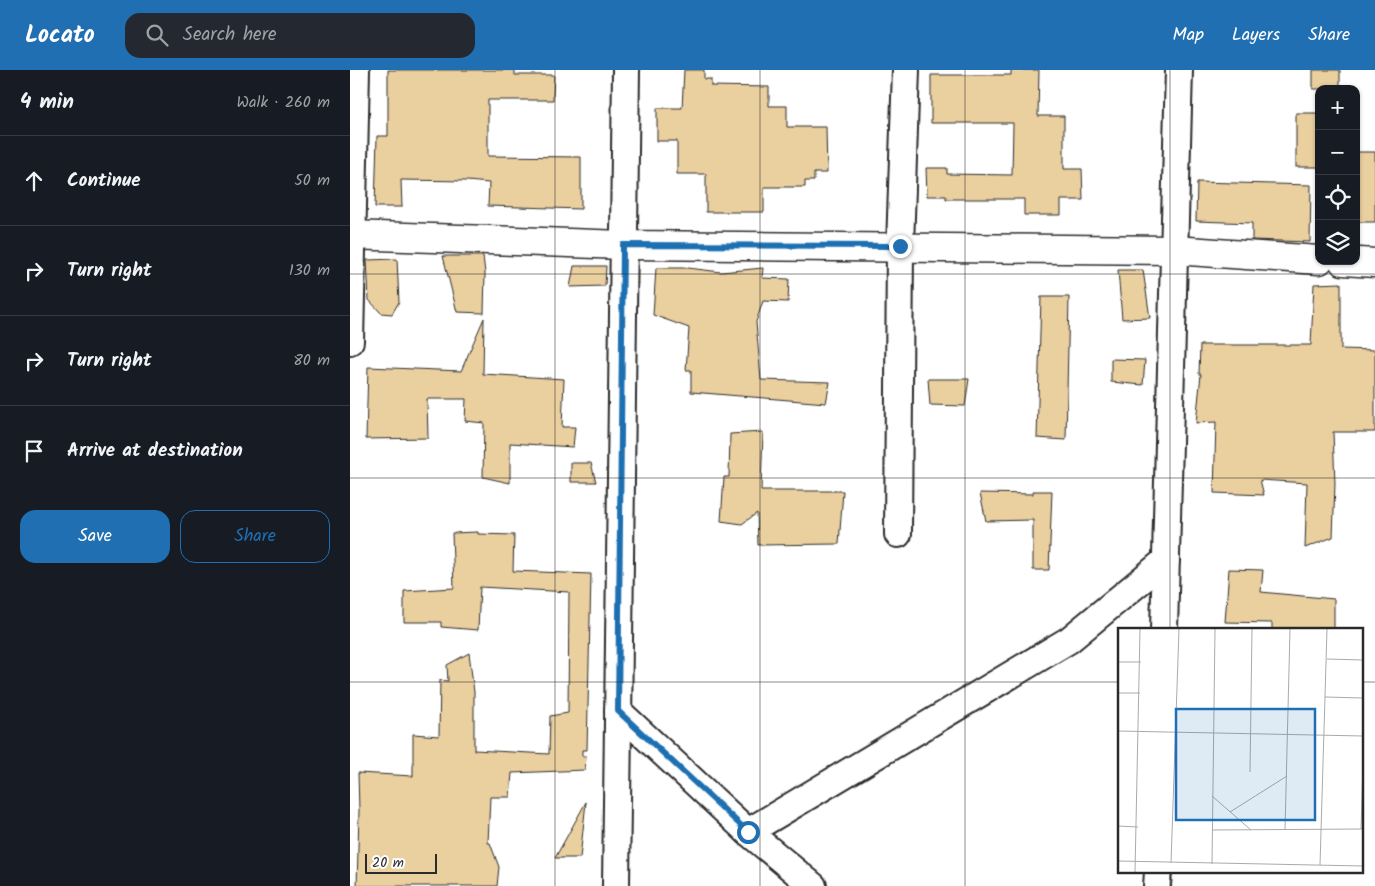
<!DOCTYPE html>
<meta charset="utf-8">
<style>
:root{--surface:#171b24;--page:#242831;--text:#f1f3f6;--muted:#9ea1a6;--line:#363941;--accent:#1f6fb2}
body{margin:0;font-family:Kalam,sans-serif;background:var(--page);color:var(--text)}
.controls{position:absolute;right:15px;top:15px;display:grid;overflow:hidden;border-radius:10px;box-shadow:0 1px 4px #0004}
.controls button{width:45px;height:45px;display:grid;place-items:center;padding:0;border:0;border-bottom:1px solid var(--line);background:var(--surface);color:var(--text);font:25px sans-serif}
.scale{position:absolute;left:15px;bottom:12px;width:72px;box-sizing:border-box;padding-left:5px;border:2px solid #2b2b2b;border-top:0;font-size:14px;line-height:18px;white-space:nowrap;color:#2b2b2b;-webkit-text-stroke:4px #fff;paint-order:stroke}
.stop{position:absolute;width:15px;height:15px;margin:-11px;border:4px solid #1f6fb2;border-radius:50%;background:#fff}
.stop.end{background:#1f6fb2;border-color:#fff;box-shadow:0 1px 5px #0008}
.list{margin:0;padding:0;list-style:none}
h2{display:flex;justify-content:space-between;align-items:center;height:65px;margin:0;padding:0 20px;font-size:21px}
h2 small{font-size:16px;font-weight:400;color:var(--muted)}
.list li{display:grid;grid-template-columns:32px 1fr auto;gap:15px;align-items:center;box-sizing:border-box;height:90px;padding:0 20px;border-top:1px solid var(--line)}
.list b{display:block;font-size:19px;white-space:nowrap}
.list em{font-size:16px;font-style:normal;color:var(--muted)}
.actions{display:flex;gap:10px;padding:15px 20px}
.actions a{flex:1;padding:11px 0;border:1px solid var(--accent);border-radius:15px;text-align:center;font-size:18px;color:var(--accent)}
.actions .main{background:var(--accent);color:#fff}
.icon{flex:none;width:28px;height:28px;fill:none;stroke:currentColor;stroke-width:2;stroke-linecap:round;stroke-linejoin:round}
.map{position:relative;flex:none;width:1025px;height:816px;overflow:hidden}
header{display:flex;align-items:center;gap:30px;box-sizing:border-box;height:70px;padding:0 25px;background:var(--accent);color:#fff}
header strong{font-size:24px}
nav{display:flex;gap:28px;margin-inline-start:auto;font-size:18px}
.search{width:350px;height:45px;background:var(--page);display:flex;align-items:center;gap:12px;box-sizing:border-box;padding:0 18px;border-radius:15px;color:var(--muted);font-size:19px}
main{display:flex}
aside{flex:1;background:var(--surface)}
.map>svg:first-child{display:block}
.building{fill:#eacf9f;stroke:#2b2b2b}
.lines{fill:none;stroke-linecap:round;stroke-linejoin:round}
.street-casing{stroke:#2b2b2b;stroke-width:30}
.secondary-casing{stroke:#2b2b2b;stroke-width:31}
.street{stroke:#fff;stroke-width:26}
.secondary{stroke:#fff;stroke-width:28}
.route{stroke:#1f6fb2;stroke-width:6}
.grid{fill:none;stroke:#2b2b2b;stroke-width:1;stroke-opacity:0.55}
.inset-road{fill:none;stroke:#aaa;stroke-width:1}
.view{fill:#1f6fb2;fill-opacity:0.15;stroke:#1f6fb2;stroke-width:2.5}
.inset-edge{fill:none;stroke:#2b2b2b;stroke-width:2.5}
</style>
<header>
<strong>Locato</strong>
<div class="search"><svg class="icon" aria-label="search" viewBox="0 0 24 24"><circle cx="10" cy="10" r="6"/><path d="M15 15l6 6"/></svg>Search here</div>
<nav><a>Map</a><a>Layers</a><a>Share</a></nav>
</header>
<main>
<aside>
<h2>4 min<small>Walk · 260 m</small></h2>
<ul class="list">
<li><svg class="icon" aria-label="ahead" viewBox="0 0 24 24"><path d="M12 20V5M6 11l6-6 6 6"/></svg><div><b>Continue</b></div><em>50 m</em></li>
<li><svg class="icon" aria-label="right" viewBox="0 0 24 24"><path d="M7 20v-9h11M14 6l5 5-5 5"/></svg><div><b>Turn right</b></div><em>130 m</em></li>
<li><svg class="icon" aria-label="right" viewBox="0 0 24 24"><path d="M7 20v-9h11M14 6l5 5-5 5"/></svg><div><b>Turn right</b></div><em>80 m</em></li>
<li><svg class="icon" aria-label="arrive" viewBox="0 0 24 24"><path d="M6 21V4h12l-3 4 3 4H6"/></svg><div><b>Arrive at destination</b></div></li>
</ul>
<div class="actions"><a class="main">Save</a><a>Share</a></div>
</aside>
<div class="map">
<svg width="1025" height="816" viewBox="0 0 1025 816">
<rect width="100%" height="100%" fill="#fff"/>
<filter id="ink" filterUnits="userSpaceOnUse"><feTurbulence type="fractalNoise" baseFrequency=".02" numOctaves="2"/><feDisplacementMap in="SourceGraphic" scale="10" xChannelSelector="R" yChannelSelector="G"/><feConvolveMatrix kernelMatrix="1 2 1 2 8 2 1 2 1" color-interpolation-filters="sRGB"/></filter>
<g filter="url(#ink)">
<g class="building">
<polygon points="38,0 165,0 165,5 204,5 203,30 138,30 138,86 231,87 231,139 138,136 139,113 117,111 51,110 52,137 25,137 27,66 38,66"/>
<polygon points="334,0 354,0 354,9 361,9 361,16 419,17 419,36 437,36 437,57 476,57 477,103 464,103 464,111 455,111 455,117 414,117 414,142 356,142 356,104 327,104 327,71 307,71 307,38 332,38"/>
<polygon points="661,0 689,0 688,46 714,46 714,99 732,99 733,130 711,130 711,145 674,145 674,129 596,129 596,126 577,126 576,98 597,98 597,104 662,105 663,53 581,53 581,5 661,5"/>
<rect x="963" y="0" width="27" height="19"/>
<rect x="946" y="43" width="23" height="54"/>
<rect x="1006" y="82" width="19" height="70"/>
<polygon points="847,112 961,115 960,172 902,170 902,153 846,151"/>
<polygon points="93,186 133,186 135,203 134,243 107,242"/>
<polygon points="47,189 49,232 42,244 31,243 19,230 17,190"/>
<polygon points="224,196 256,196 255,216 220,217"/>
<polygon points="306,198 338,198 371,202 413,198 412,208 439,209 438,232 413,231 406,252 411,310 480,312 476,333 341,322 341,300 336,300 339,258 303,245"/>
<polygon points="768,200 793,200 800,248 772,249"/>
<polygon points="991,213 991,279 1025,280 1025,362 983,362 985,414 983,467 955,478 957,413 910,410 914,425 864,423 866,352 846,353 851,304 849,304 850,275 961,275 964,214"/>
<polygon points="691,227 719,227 716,370 687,368"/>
<polygon points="134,248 133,304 214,309 212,357 225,357 223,377 160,373 160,413 133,407 134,353 115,351 116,329 77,329 78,368 16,369 18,297 111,301"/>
<polygon points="761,289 795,290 793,315 761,312"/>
<polygon points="578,309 619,309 615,336 580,335"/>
<polygon points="413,362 411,421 493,421 489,474 408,475 407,443 392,454 371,451 374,407 379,407 380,364"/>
<polygon points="221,393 241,393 246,412 221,412"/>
<polygon points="683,421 702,421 699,500 683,500 683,450 636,451 630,423 683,424"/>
<polygon points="128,462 128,464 164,465 163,501 241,504 237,680 232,680 232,686 236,686 235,700 162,703 160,727 140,727 138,773 140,773 149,797 147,816 7,816 9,741 8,703 63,706 63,664 89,666 90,610 98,611 97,595 119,583 124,622 124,680 199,684 200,646 218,643 219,522 130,517 128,560 91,557 91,552 54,552 54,521 104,518 102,463"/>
<polygon points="879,499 913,500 911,522 984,529 984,560 922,560 922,553 875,552"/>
<polygon points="236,732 230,788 205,788"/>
</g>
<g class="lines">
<defs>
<g id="street">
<polyline points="0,271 6,0"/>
<polyline points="548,464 550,176 556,0"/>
<polyline points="814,560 829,0"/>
<polyline points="268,641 398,762 463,816"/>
<polyline points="398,762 719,570 816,490"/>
<polyline points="266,816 276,0"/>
<polyline points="807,816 808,802"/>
</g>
<g id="secondary">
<polyline points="0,165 273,175 824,180 969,190"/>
<polyline points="993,191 1025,193"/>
</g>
</defs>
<use href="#street" class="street-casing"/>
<use href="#secondary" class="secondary-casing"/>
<use href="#street" class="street"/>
<use href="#secondary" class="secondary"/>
</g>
</g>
<g class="lines" filter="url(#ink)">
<polyline class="route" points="398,762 268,641 273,175 550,176"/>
</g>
<path class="grid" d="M205,0V816M410,0V816M615,0V816M820,0V560M0,204H1025M0,408H1025M0,612H769M1011,612H1025M820,802V816"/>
<g transform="translate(768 558)">
<rect width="245" height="245" fill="#fff"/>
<path class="inset-road" d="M209,31L245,32M0,34H23M0,65H22M207,69L245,70M0,103L245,108M132,144L134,1M94,168L133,202M112,184L169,148M0,198L20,199M243,201L245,135M94,202L245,201M167,202L172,1M0,233L245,238M53,235L61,1M94,236L97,1M202,237L209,1M17,244L22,1"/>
<path class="view" d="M58,81H197V192H58Z"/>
<rect width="245" height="245" class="inset-edge"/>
</g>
</svg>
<div class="controls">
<button>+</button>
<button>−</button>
<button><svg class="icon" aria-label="locate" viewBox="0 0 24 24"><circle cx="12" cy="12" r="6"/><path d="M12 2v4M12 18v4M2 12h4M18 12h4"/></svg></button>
<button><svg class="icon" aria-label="layers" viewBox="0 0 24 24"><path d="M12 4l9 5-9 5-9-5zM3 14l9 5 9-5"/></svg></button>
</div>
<div class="scale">20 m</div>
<div class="stop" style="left:398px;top:762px"></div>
<div class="stop end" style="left:550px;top:176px"></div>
</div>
</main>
